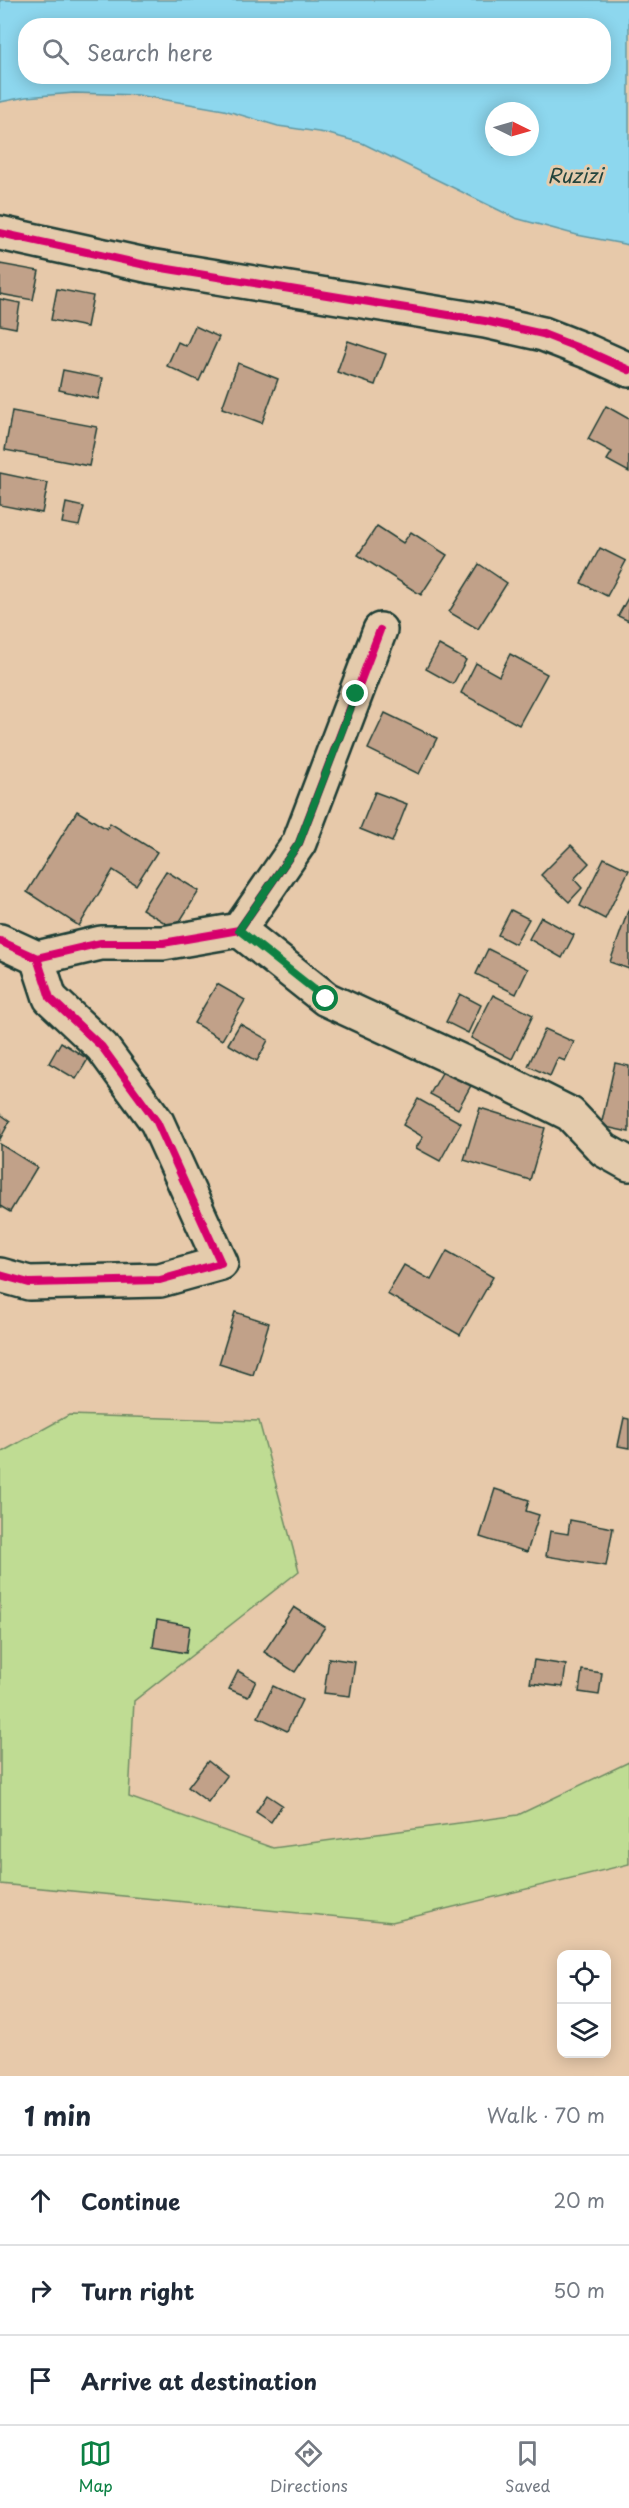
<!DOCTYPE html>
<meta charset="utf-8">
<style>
:root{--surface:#fff;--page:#f2f2f3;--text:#1f2937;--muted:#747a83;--line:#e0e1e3;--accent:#0b8043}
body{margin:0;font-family:"Playpen Sans",sans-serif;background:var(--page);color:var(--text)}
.controls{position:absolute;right:18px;bottom:18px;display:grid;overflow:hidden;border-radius:12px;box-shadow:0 3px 15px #0003}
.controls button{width:54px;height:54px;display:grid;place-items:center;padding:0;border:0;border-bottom:2px solid var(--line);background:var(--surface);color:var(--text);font:30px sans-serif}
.compass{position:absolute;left:485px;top:102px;width:54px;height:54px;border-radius:50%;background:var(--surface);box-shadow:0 3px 15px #0003;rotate:95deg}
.stop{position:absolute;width:18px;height:18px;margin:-14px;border:4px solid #0b8043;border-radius:50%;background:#fff}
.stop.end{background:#0b8043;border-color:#fff;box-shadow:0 2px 6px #0008}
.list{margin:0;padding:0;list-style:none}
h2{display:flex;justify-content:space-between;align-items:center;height:78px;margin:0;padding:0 24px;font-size:26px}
h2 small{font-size:20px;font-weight:400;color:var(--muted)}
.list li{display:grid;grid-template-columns:39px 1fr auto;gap:18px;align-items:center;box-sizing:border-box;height:90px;padding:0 24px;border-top:2px solid var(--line)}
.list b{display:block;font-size:22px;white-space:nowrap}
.list em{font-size:20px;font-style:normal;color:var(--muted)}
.icon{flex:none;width:33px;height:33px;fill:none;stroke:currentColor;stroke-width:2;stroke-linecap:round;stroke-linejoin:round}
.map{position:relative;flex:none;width:629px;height:2076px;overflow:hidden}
.search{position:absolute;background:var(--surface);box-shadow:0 3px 15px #0003;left:18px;right:18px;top:18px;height:66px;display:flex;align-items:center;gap:15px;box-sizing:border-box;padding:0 21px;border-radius:24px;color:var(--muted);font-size:22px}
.sheet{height:348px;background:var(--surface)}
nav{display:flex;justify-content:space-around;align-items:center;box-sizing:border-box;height:84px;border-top:2px solid var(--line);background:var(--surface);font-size:16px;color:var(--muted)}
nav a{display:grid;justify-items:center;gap:3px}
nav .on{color:var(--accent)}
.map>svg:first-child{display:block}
.green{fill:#bfdc93;stroke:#6f8c64;stroke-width:1.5}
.water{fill:#8dd7ee;stroke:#6199a4;stroke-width:1.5;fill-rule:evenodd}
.building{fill:#c1a189;stroke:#1f3d34;stroke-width:1.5}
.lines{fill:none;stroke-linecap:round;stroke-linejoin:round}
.street-casing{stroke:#1f3d34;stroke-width:38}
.street{stroke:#e4cbac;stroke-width:33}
.cycleway-casing{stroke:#e4cbac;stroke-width:11}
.cycleway{stroke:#d6006c;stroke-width:8}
.route{stroke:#0b8043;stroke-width:8}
.labels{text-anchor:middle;stroke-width:6;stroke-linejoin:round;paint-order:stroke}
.water-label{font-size:20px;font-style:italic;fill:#24453d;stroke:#e4cbac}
</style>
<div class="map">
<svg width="629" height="2076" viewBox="0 0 629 2076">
<rect width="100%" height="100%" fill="#e7c9aa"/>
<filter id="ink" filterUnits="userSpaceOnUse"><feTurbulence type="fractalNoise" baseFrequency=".0167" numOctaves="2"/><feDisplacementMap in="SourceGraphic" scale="12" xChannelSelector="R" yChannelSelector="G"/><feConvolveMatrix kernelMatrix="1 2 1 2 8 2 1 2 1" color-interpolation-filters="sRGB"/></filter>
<g filter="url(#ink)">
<polygon class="green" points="69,1415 259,1421 299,1571 134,1701 129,1797 273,1848 518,1815 629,1762 629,1864 392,1922 0,1884 0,1453"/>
<path class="water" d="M0,0H629V245L577,235L515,218L362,143L325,133L278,126L224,110L138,95L74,93L26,97L0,102ZM26,26H604V76H26ZM494,111H530V147H494Z"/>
<g class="building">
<polygon points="0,264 39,271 33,300 0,294"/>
<polygon points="57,289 93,296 87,327 51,320"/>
<polygon points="0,299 20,303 16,328 0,325"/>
<polygon points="195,326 219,337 199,381 167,366 178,342 186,346"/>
<polygon points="348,341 386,354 375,385 337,372"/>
<polygon points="238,363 278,379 262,423 222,408"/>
<polygon points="63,370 103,378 98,399 59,390"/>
<polygon points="606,406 629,419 629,472 607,460 612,452 588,439"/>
<polygon points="12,411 97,427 89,466 5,450"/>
<polygon points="0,473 48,483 42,513 0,505"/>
<polygon points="66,503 84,507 79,526 62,523"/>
<polygon points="377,526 403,543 411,532 447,555 421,595 358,555"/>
<polygon points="600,548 626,561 607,596 581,583"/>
<polygon points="479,564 507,583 478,629 449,612"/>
<polygon points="629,596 629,621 618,616"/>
<polygon points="439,645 466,660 453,684 426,669"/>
<polygon points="510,654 547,674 519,725 461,693 476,663 499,676"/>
<polygon points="385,713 437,738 419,774 368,749"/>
<polygon points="375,792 407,804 392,842 360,829"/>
<polygon points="77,811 107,829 110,823 157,852 136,885 113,870 79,926 27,892"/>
<polygon points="571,845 589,863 574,879 582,888 569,902 541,875"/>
<polygon points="604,858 629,870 605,919 580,906"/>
<polygon points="166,871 199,891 175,929 142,909"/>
<polygon points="629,908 629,969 610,962"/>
<polygon points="511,910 529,919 515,944 498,935"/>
<polygon points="541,917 574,935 562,958 529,939"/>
<polygon points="488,949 528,969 516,994 476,974"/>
<polygon points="217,984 245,1000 222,1040 194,1023"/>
<polygon points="460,994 481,1005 468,1033 446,1022"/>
<polygon points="493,995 533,1015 512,1059 471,1038"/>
<polygon points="240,1024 268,1040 257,1061 228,1044"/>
<polygon points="545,1029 574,1042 565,1061 558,1058 550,1076 528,1066"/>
<polygon points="61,1042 88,1059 76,1079 49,1063"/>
<polygon points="615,1063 629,1066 629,1132 601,1126"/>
<polygon points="447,1064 474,1080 458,1109 430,1094"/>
<polygon points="418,1099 461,1123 440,1161 416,1148 423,1137 403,1125"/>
<polygon points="480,1108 545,1128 530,1180 464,1160"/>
<polygon points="0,1114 10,1121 0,1139"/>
<polygon points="0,1144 37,1167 10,1212 0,1206"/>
<polygon points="447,1251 493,1277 460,1335 387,1294 404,1265 431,1280"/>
<polygon points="235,1312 269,1323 253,1375 219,1364"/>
<polygon points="624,1418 629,1419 629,1448 618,1446"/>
<polygon points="495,1489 529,1500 526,1511 539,1515 527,1552 480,1537"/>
<polygon points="570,1520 613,1528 606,1566 546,1556 550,1531 568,1534"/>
<polygon points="294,1607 325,1627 295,1672 264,1652"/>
<polygon points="157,1620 190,1626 186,1653 153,1647"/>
<polygon points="329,1658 355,1662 350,1696 324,1693"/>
<polygon points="534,1660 566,1665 563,1687 530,1683"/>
<polygon points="582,1670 602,1673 599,1695 579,1692"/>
<polygon points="238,1671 256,1681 248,1697 229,1689"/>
<polygon points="273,1686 302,1700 287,1731 258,1717"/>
<polygon points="208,1761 227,1776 208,1802 188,1787"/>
<polygon points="267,1795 282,1805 271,1822 256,1812"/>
</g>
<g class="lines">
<defs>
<g id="street">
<polyline points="0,233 150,266 485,321 543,334 589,352 629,370"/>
<polyline points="239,930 326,999 510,1084 570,1114 604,1150 629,1164"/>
<polyline points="0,941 37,958 101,943 163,943 239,930 299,843 380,630"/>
<polyline points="0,1275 29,1283 160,1280 221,1263 157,1122 102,1047 50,998 37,958"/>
</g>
</defs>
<use href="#street" class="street-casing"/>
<use href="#street" class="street"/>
<defs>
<g id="cycleway">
<polyline points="0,233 150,266 485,321 543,334 589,352 629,370"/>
<polyline points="0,941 37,958 101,943 163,943 239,930 299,843 380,630"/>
<polyline points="0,1275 29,1283 160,1280 221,1263 157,1122 102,1047 50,998 37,958"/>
</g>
</defs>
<use href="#cycleway" class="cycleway-casing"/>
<use href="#cycleway" class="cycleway"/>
</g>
</g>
<g class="lines" filter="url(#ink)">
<polyline class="route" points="326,999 239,930 299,843 356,694"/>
</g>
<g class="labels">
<g class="water-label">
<text x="575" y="183">Ruzizi</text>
</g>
</g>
</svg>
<div class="controls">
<button><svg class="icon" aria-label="locate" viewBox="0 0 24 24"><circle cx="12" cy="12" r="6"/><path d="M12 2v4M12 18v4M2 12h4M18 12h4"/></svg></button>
<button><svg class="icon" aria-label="layers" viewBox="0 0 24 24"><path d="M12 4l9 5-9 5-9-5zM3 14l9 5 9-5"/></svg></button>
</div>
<svg class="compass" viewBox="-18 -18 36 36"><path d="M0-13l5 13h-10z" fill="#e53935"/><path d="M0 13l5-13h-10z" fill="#747a83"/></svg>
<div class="stop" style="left:326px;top:999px"></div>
<div class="stop end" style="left:356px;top:694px"></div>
<div class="search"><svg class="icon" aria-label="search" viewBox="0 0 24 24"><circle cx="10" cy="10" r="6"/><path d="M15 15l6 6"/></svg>Search here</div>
</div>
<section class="sheet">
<h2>1 min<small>Walk · 70 m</small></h2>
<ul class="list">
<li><svg class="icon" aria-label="ahead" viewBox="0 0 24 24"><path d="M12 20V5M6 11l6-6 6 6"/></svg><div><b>Continue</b></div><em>20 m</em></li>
<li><svg class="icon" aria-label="right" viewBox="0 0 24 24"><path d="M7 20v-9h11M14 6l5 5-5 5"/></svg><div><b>Turn right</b></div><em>50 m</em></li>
<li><svg class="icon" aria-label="arrive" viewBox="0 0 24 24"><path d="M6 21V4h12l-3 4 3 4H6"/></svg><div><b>Arrive at destination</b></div></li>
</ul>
</section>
<nav>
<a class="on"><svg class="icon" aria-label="map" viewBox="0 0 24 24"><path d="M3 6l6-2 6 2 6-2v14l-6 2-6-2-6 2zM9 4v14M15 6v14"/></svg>Map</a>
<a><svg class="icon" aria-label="directions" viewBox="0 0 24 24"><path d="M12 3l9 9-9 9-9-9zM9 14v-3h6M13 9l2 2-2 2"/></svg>Directions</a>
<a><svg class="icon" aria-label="saved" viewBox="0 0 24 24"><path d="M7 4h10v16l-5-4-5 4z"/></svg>Saved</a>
</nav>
